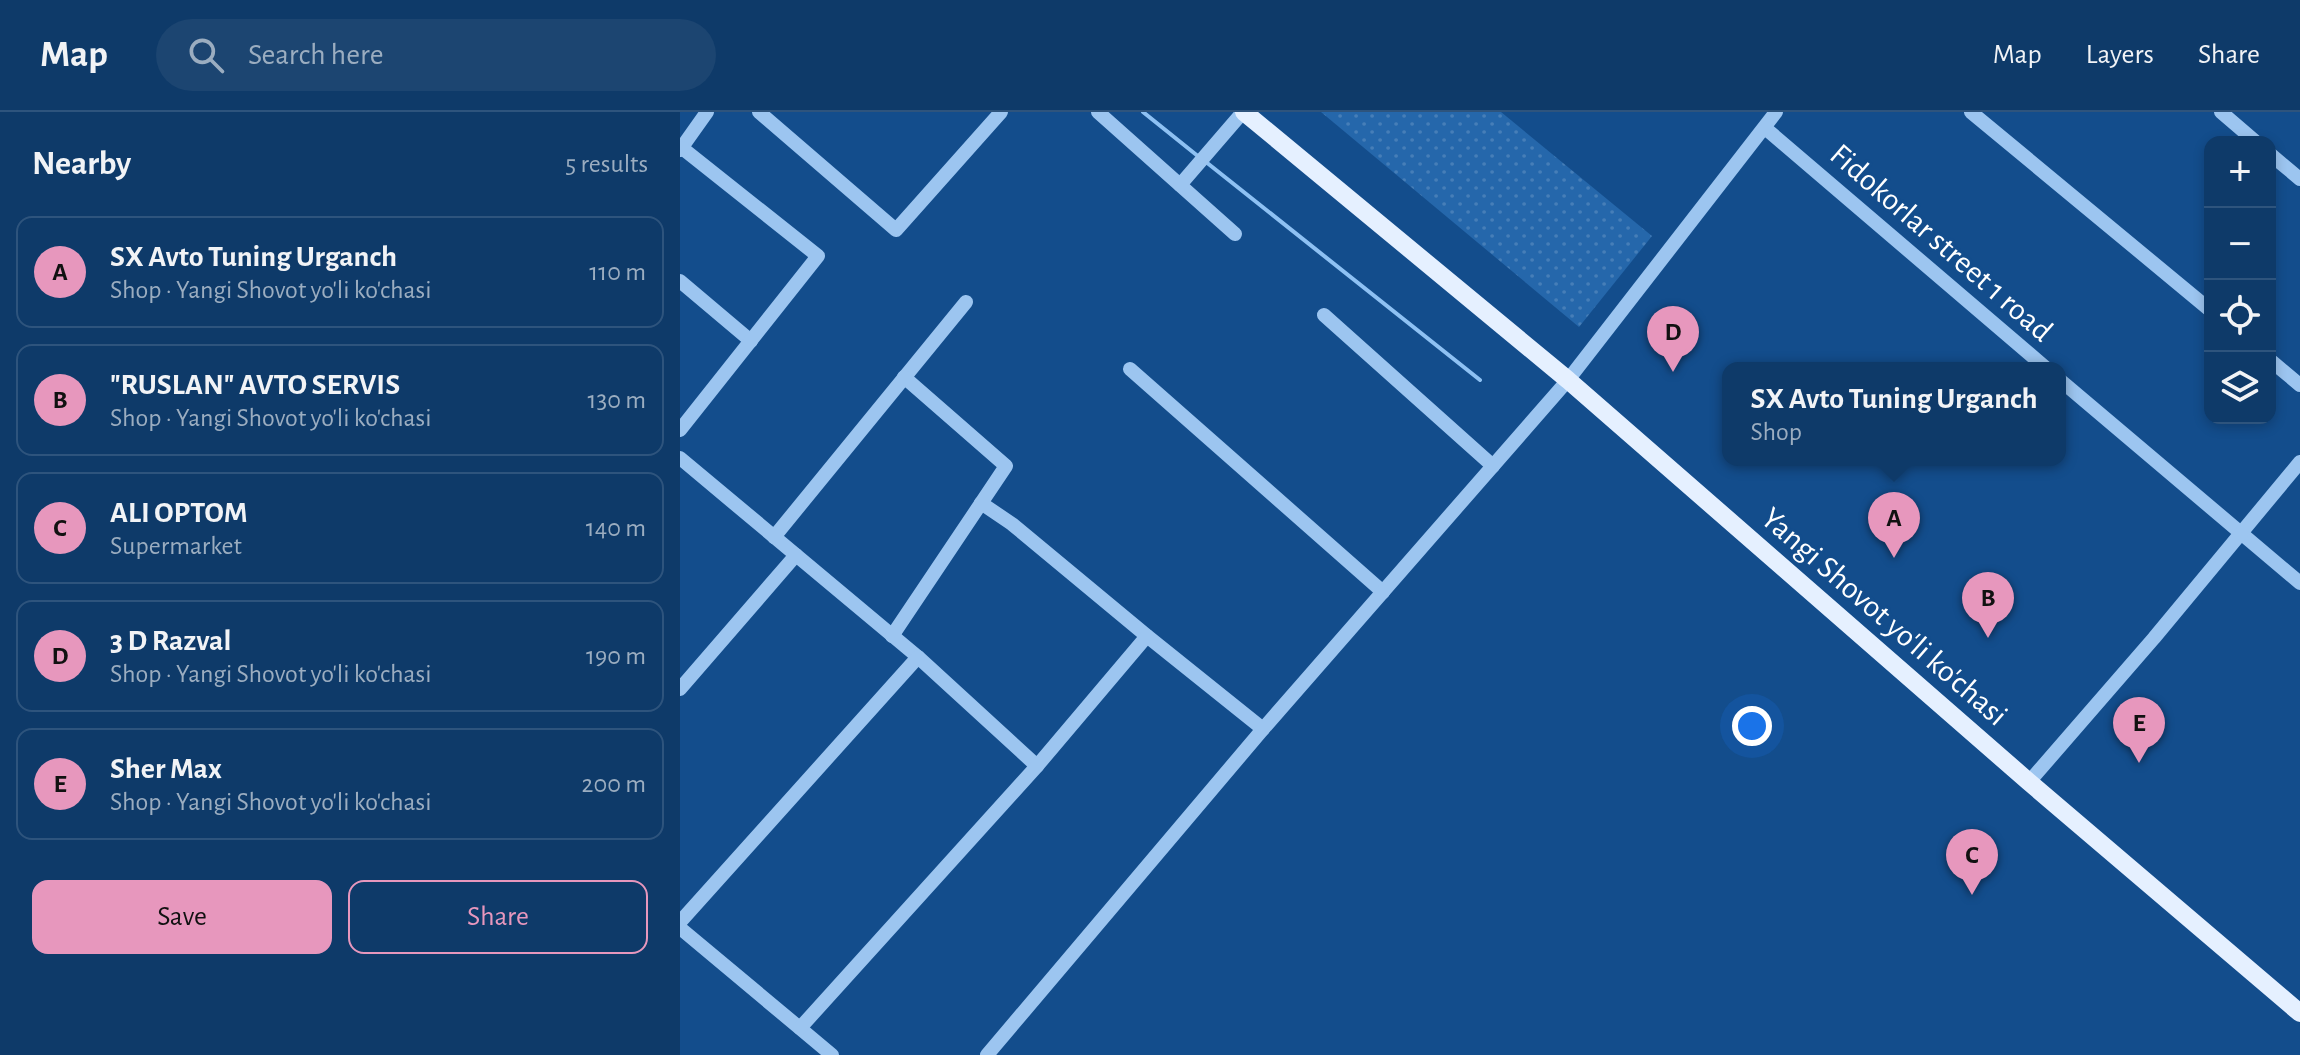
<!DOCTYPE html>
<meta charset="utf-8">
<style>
:root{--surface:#0e3a69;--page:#1c4571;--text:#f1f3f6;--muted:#9badc0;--line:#2e547d;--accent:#e797bd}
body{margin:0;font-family:"Alegreya Sans",sans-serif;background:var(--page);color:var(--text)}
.controls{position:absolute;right:24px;top:24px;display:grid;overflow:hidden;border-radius:16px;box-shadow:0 4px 12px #0003}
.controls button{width:72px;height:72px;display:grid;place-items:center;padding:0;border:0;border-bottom:2px solid var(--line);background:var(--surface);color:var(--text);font:40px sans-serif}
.you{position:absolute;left:1072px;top:614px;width:28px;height:28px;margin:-20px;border:6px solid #fff;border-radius:50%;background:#1a73e8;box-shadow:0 0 0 12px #1a73e833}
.badge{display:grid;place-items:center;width:52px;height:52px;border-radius:50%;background:var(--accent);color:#111;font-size:26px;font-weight:700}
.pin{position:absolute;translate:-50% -66px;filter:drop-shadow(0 2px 4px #0008)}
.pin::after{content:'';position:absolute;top:42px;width:28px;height:24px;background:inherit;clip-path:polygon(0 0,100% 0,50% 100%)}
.popup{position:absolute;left:1042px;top:250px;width:344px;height:104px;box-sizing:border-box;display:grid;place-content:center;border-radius:16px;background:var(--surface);filter:drop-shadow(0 2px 6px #0005);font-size:26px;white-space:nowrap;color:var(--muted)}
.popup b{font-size:30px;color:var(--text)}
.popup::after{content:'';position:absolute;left:50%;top:100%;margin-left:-16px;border:16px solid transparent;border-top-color:var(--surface)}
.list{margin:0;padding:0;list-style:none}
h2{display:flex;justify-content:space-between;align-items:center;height:104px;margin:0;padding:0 32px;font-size:34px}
h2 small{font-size:26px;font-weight:400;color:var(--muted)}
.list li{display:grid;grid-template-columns:52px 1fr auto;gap:24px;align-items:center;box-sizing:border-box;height:112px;margin:0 16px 16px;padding:0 16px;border:2px solid var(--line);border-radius:16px}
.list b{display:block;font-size:30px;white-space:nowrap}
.list p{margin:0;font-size:26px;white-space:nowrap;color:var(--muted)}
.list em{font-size:26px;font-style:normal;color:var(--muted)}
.actions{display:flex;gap:16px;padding:24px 32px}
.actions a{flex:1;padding:18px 0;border:2px solid var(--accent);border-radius:16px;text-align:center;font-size:28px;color:var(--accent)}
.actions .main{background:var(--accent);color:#111}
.icon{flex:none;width:44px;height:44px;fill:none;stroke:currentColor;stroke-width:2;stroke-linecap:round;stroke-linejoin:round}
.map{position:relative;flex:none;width:1620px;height:943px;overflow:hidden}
header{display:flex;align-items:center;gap:48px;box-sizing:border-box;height:112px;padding:0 40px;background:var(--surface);border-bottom:2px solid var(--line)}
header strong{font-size:38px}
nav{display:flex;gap:44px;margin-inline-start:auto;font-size:28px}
.search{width:560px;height:72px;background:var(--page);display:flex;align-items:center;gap:20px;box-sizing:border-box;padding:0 28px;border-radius:44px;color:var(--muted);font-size:30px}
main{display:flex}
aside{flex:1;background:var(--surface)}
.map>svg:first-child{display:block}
.grass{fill:url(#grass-dots)}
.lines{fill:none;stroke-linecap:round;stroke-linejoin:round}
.stream{stroke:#8ec1f3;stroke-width:4}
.minor{stroke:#9cc5f0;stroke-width:14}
.major{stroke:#e5f0ff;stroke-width:18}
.labels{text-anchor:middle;stroke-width:6;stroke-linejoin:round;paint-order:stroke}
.street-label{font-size:32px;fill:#fff;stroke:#134d8c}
</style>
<header>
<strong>Map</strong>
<div class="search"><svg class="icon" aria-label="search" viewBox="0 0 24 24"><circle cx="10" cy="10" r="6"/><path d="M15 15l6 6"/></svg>Search here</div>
<nav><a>Map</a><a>Layers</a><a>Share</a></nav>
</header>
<main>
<aside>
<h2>Nearby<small>5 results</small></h2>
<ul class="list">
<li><span class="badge">A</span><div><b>SX Avto Tuning Urganch</b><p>Shop · Yangi Shovot yo'li ko'chasi</p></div><em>110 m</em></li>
<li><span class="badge">B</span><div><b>&quot;RUSLAN&quot; AVTO SERVIS</b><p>Shop · Yangi Shovot yo'li ko'chasi</p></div><em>130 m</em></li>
<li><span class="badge">C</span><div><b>ALI OPTOM</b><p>Supermarket</p></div><em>140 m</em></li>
<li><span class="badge">D</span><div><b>3 D Razval</b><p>Shop · Yangi Shovot yo'li ko'chasi</p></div><em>190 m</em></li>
<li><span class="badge">E</span><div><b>Sher Max</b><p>Shop · Yangi Shovot yo'li ko'chasi</p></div><em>200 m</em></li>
</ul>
<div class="actions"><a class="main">Save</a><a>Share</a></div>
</aside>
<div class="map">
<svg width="1620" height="943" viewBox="0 0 1620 943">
<defs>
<pattern id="grass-dots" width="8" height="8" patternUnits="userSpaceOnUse" patternTransform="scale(2)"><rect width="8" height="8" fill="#2567ab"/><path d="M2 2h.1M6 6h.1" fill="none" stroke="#467eb8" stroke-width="1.8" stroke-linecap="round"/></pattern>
</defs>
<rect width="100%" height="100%" fill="#134d8c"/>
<polygon class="grass" points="641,0 821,0 972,124 899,215"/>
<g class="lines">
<g class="stream">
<polyline points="463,0 519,45"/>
<polyline points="526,50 800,268"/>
</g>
<g class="minor">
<polyline points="79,0 216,118 321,0"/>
<polyline points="418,0 555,122"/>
<polyline points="1291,0 1530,198"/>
<polyline points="1541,0 1576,30"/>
<polyline points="1085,16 1366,256"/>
<polyline points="0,38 27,0"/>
<polyline points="1590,42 1620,67"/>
<polyline points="500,73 563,0"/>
<polyline points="0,169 71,229"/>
<polyline points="644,203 813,354"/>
<polyline points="1590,248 1620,273"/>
<polyline points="450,257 703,480"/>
<polyline points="1380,268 1620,471"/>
<polyline points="0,318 138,144 2,36"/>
<polyline points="0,346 238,545 357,654"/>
<polyline points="301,391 332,412 467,524 583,617"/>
<polyline points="94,425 286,190"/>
<polyline points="212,524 326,354 224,265"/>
<polyline points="0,577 116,443"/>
<polyline points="1349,670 1474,526 1620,350"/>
<polyline points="0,810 238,545"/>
<polyline points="0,816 152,943"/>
<polyline points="120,916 357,654 467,524"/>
<polyline points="307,943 583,617 888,268 1096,0"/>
</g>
<polyline class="major" points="564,0 888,268 1349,670 1620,901"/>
</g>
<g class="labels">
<g class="street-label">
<text transform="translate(1262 130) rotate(41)" y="11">Fidokorlar street 1 road</text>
<text transform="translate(1205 504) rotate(41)" y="11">Yangi Shovot yo'li ko'chasi</text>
</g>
</g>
</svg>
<div class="controls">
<button>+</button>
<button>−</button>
<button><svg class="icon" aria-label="locate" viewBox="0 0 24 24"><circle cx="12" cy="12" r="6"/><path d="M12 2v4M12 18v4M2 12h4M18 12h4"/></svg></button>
<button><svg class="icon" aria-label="layers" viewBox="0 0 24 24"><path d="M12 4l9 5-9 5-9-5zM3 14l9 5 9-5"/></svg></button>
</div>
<div class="you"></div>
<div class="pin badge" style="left:1214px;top:446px">A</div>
<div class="popup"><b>SX Avto Tuning Urganch</b>Shop</div>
<div class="pin badge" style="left:1308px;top:526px">B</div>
<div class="pin badge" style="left:1292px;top:783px">C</div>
<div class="pin badge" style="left:993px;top:260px">D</div>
<div class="pin badge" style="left:1459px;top:651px">E</div>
</div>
</main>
